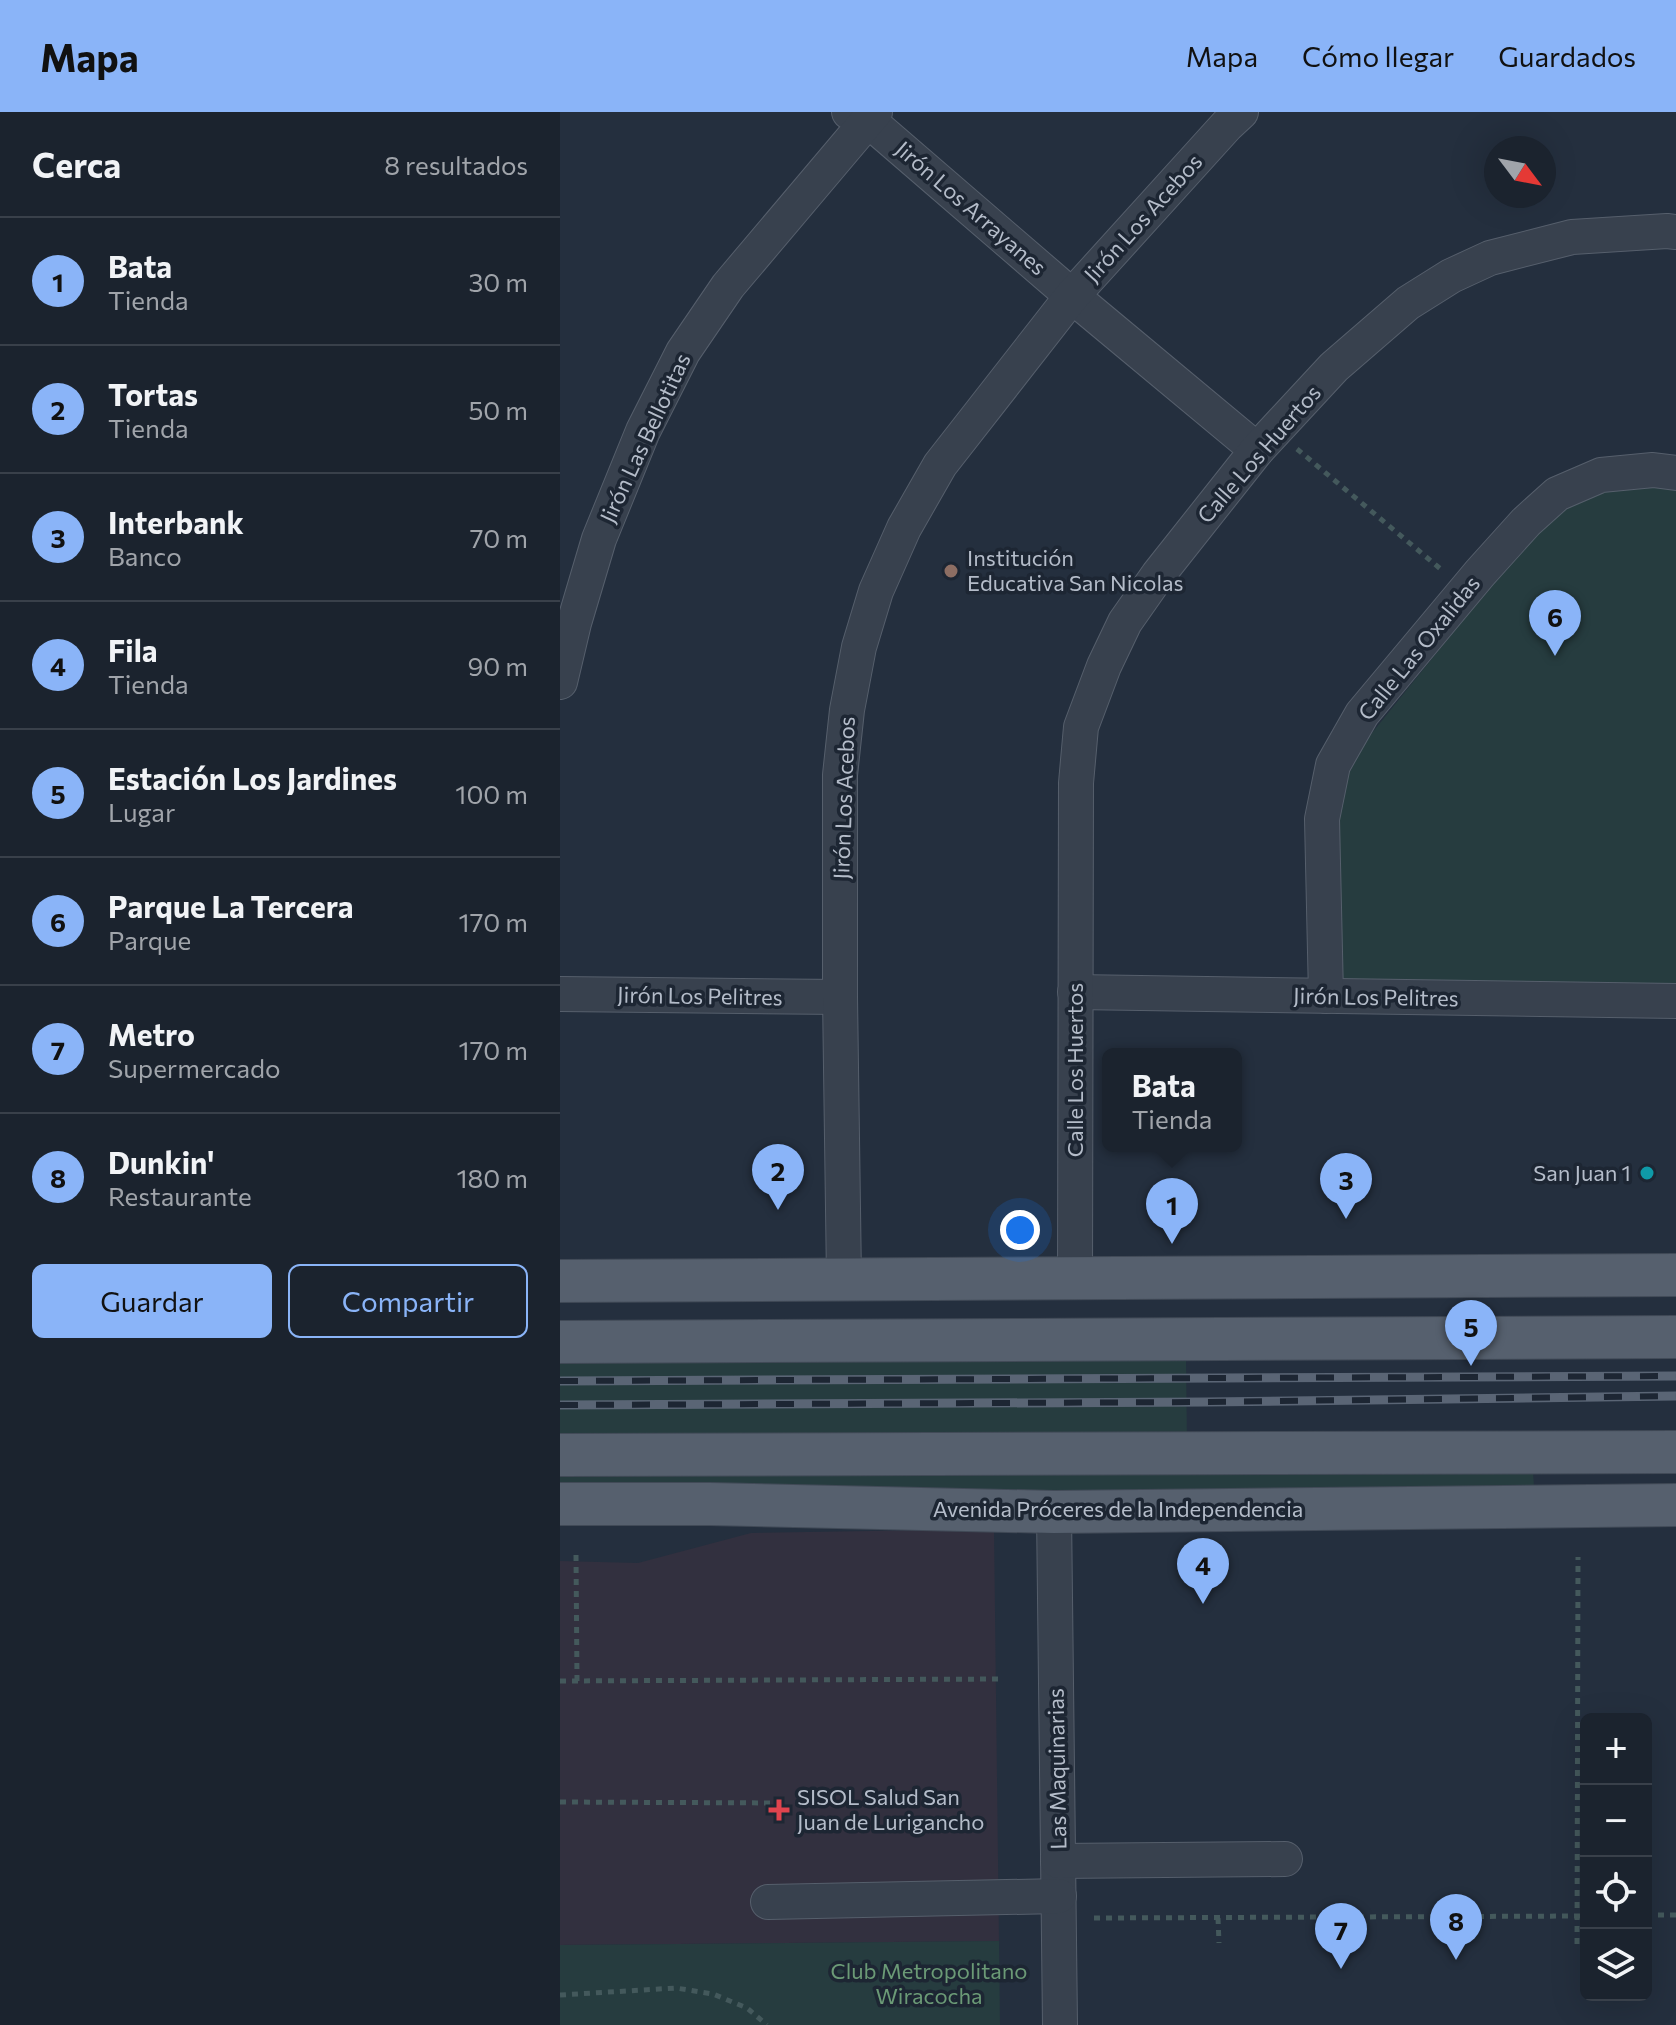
<!DOCTYPE html>
<html lang="es">
<meta charset="utf-8">
<style>
:root{--surface:#1b232e;--page:#242b36;--text:#f1f3f6;--muted:#a0a4aa;--line:#39404a;--accent:#8ab4f8}
body{margin:0;font-family:Commissioner,sans-serif;background:var(--page);color:var(--text)}
.controls{position:absolute;right:24px;bottom:24px;display:grid;overflow:hidden;border-radius:12px;box-shadow:0 8px 32px #0002}
.controls button{width:72px;height:72px;display:grid;place-items:center;padding:0;border:0;border-bottom:2px solid var(--line);background:var(--surface);color:var(--text);font:40px sans-serif}
.compass{position:absolute;left:924px;top:24px;width:72px;height:72px;border-radius:50%;background:var(--surface);box-shadow:0 8px 32px #0002;rotate:122deg}
.you{position:absolute;left:460px;top:1118px;width:28px;height:28px;margin:-20px;border:6px solid #fff;border-radius:50%;background:#1a73e8;box-shadow:0 0 0 12px #1a73e833}
.badge{display:grid;place-items:center;width:52px;height:52px;border-radius:50%;background:var(--accent);color:#111;font-size:26px;font-weight:700}
.pin{position:absolute;translate:-50% -66px;filter:drop-shadow(0 2px 4px #0008)}
.pin::after{content:'';position:absolute;top:42px;width:28px;height:24px;background:inherit;clip-path:polygon(0 0,100% 0,50% 100%)}
.popup{position:absolute;left:542px;top:936px;width:140px;height:104px;box-sizing:border-box;display:grid;place-content:center;border-radius:12px;background:var(--surface);filter:drop-shadow(0 2px 6px #0005);font-size:26px;white-space:nowrap;color:var(--muted)}
.popup b{font-size:30px;color:var(--text)}
.popup::after{content:'';position:absolute;left:50%;top:100%;margin-left:-16px;border:16px solid transparent;border-top-color:var(--surface)}
.list{margin:0;padding:0;list-style:none}
h2{display:flex;justify-content:space-between;align-items:center;height:104px;margin:0;padding:0 32px;font-size:34px}
h2 small{font-size:26px;font-weight:400;color:var(--muted)}
.list li{display:grid;grid-template-columns:52px 1fr auto;gap:24px;align-items:center;box-sizing:border-box;height:128px;padding:0 32px;border-top:2px solid var(--line)}
.list b{display:block;font-size:30px;white-space:nowrap}
.list p{margin:0;font-size:26px;white-space:nowrap;color:var(--muted)}
.list em{font-size:26px;font-style:normal;color:var(--muted)}
.actions{display:flex;gap:16px;padding:24px 32px}
.actions a{flex:1;padding:18px 0;border:2px solid var(--accent);border-radius:12px;text-align:center;font-size:28px;color:var(--accent)}
.actions .main{background:var(--accent);color:#111}
.icon{flex:none;width:44px;height:44px;fill:none;stroke:currentColor;stroke-width:2;stroke-linecap:round;stroke-linejoin:round}
.map{position:relative;flex:none;width:1116px;height:1913px;overflow:hidden}
header{display:flex;align-items:center;gap:48px;box-sizing:border-box;height:112px;padding:0 40px;background:var(--accent);color:#111}
header strong{font-size:38px}
nav{display:flex;gap:44px;margin-inline-start:auto;font-size:28px}
main{display:flex}
aside{flex:1;background:var(--surface)}
.map>svg:first-child{display:block}
.medical{fill:#32303f}
.green{fill:#263c3f}
.lines{fill:none;stroke-linecap:round;stroke-linejoin:round}
.minor-casing{stroke:#565f6c;stroke-width:36}
.major-casing{stroke:#414a57;stroke-width:44}
.path{stroke:#44595c;stroke-width:5;stroke-dasharray:6 6;stroke-linecap:butt}
.minor{stroke:#38414e;stroke-width:34}
.major{stroke:#56606e;stroke-width:42}
.rail-casing{stroke:#5a6575;stroke-width:9}
.rail{stroke:#1d2633;stroke-width:6;stroke-dasharray:18;stroke-linecap:butt}
.education-dot{fill:#8d6e63;stroke:#1d2633;stroke-width:3}
.culture-dot{fill:#0f9aa8;stroke:#1d2633;stroke-width:3}
.health-dot{fill:#e0444e;stroke:#1d2633;stroke-width:3}
.labels{text-anchor:middle;stroke-width:7;stroke-linejoin:round;paint-order:stroke}
.street-label{font-size:22px;fill:#b4bcc9;stroke:#1d2633}
.poi-label{font-size:22px;fill:#b4bcc9;stroke:#1d2633;text-anchor:start}
.park-label{font-size:22px;fill:#6b9a76;stroke:#1d2633}
</style>
<header>
<strong>Mapa</strong>
<nav><a>Mapa</a><a>Cómo llegar</a><a>Guardados</a></nav>
</header>
<main>
<aside>
<h2>Cerca<small>8 resultados</small></h2>
<ul class="list">
<li><span class="badge">1</span><div><b>Bata</b><p>Tienda</p></div><em>30 m</em></li>
<li><span class="badge">2</span><div><b>Tortas</b><p>Tienda</p></div><em>50 m</em></li>
<li><span class="badge">3</span><div><b>Interbank</b><p>Banco</p></div><em>70 m</em></li>
<li><span class="badge">4</span><div><b>Fila</b><p>Tienda</p></div><em>90 m</em></li>
<li><span class="badge">5</span><div><b>Estación Los Jardines</b><p>Lugar</p></div><em>100 m</em></li>
<li><span class="badge">6</span><div><b>Parque La Tercera</b><p>Parque</p></div><em>170 m</em></li>
<li><span class="badge">7</span><div><b>Metro</b><p>Supermercado</p></div><em>170 m</em></li>
<li><span class="badge">8</span><div><b>Dunkin'</b><p>Restaurante</p></div><em>180 m</em></li>
</ul>
<div class="actions"><a class="main">Guardar</a><a>Compartir</a></div>
</aside>
<div class="map">
<svg width="1116" height="1913" viewBox="0 0 1116 1913">
<rect width="100%" height="100%" fill="#242f3e"/>
<polygon class="medical" points="434,1417 439,1829 0,1833 0,1449 78,1451 191,1421"/>
<g class="green">
<polygon points="1081,372 1116,377 1116,873 777,867 776,719 783,672 808,626 940,462 998,397 1043,376"/>
<polygon points="0,1246 626,1246 627,1329 0,1326"/>
<polygon points="973,1358 974,1376 0,1383 0,1359"/>
<polygon points="439,1829 440,1913 0,1913 0,1833"/>
</g>
<g class="lines">
<defs>
<g id="minor">
<polyline points="289,0 308,8 512,184 697,338"/>
<polyline points="0,570 14,511 39,427 83,319 123,240 168,174 315,0"/>
<polyline points="515,880 1116,889"/>
<polyline points="0,882 280,885"/>
<polyline points="766,884 762,707 773,653 802,602 920,461 966,410 997,382 1041,363 1093,358 1116,361"/>
<polyline points="515,1166 516,671 521,615 544,554 565,510 598,463 697,338 774,255 848,191 891,164 930,146 1012,125 1107,119 1116,120"/>
<polyline points="284,1167 280,885 280,663 287,598 299,535 316,479 344,416 380,353 512,184 667,13 681,0"/>
<polyline points="494,1400 500,1913"/>
<polyline points="498,1749 725,1747"/>
<polyline points="208,1790 499,1784"/>
</g>
<g id="major">
<polyline points="0,1169 1116,1163"/>
<polyline points="0,1230 1116,1225"/>
<polyline points="0,1343 1116,1340"/>
<polyline points="0,1392 150,1392 494,1400 1116,1393"/>
</g>
</defs>
<use href="#minor" class="minor-casing"/>
<use href="#major" class="major-casing"/>
<g class="path">
<polyline points="737,337 883,459"/>
<polyline points="16,1443 17,1569"/>
<polyline points="0,1569 443,1567"/>
<polyline points="0,1690 224,1691"/>
<polyline points="1086,1803 1116,1803"/>
<polyline points="534,1806 1026,1804"/>
<polyline points="658,1806 659,1831"/>
<polyline points="1017,1832 1018,1445"/>
<polyline points="0,1883 116,1876 153,1882 187,1896 207,1913"/>
</g>
<use href="#minor" class="minor"/>
<use href="#major" class="major"/>
<defs>
<g id="rail">
<polyline points="0,1269 1116,1264"/>
<polyline points="0,1293 646,1290 1116,1284"/>
</g>
</defs>
<use href="#rail" class="rail-casing"/>
<use href="#rail" class="rail"/>
</g>
<circle class="education-dot" cx="391" cy="459" r="8"/>
<circle class="culture-dot" cx="1087" cy="1061" r="8"/>
<path class="health-dot" d="M215 1686h8v8h8v8h-8v8h-8v-8h-8v-8h8z"/>
<g class="labels">
<g class="street-label">
<text transform="translate(411 96) rotate(41)" y="8">Jirón Los Arrayanes</text>
<text transform="translate(583 106) rotate(-48)" y="8">Jirón Los Acebos</text>
<text transform="translate(85 326) rotate(-65)" y="8">Jirón Las Bellotitas</text>
<text transform="translate(699 342) rotate(-49)" y="8">Calle Los Huertos</text>
<text transform="translate(859 536) rotate(-51)" y="8">Calle Las Oxalidas</text>
<text transform="translate(284 686) rotate(-88)" y="8">Jirón Los Acebos</text>
<text transform="translate(140 884) rotate(1)" y="8">Jirón Los Pelitres</text>
<text transform="translate(816 885) rotate(1)" y="8">Jirón Los Pelitres</text>
<text transform="translate(515 958) rotate(-90)" y="8">Calle Los Huertos</text>
<text x="558" y="1405">Avenida Próceres de la Independencia</text>
<text transform="translate(497 1657) rotate(-91)" y="8">Las Maquinarias</text>
</g>
<g class="poi-label">
<text x="407" y="454">Institución<tspan x="407" dy="25">Educativa San Nicolas</tspan></text>
<text x="1071" y="1069" text-anchor="end">San Juan 1</text>
<text x="237" y="1693">SISOL Salud San<tspan x="237" dy="25">Juan de Lurigancho</tspan></text>
</g>
<g class="park-label">
<text x="369" y="1867">Club Metropolitano<tspan x="369" dy="25">Wiracocha</tspan></text>
</g>
</g>
</svg>
<div class="controls">
<button>+</button>
<button>−</button>
<button><svg class="icon" aria-label="locate" viewBox="0 0 24 24"><circle cx="12" cy="12" r="6"/><path d="M12 2v4M12 18v4M2 12h4M18 12h4"/></svg></button>
<button><svg class="icon" aria-label="layers" viewBox="0 0 24 24"><path d="M12 4l9 5-9 5-9-5zM3 14l9 5 9-5"/></svg></button>
</div>
<svg class="compass" viewBox="-18 -18 36 36"><path d="M0-13l5 13h-10z" fill="#e53935"/><path d="M0 13l5-13h-10z" fill="#a0a4aa"/></svg>
<div class="you"></div>
<div class="pin badge" style="left:612px;top:1132px">1</div>
<div class="popup"><b>Bata</b>Tienda</div>
<div class="pin badge" style="left:218px;top:1098px">2</div>
<div class="pin badge" style="left:786px;top:1107px">3</div>
<div class="pin badge" style="left:643px;top:1492px">4</div>
<div class="pin badge" style="left:911px;top:1254px">5</div>
<div class="pin badge" style="left:995px;top:544px">6</div>
<div class="pin badge" style="left:781px;top:1857px">7</div>
<div class="pin badge" style="left:896px;top:1848px">8</div>
</div>
</main>
